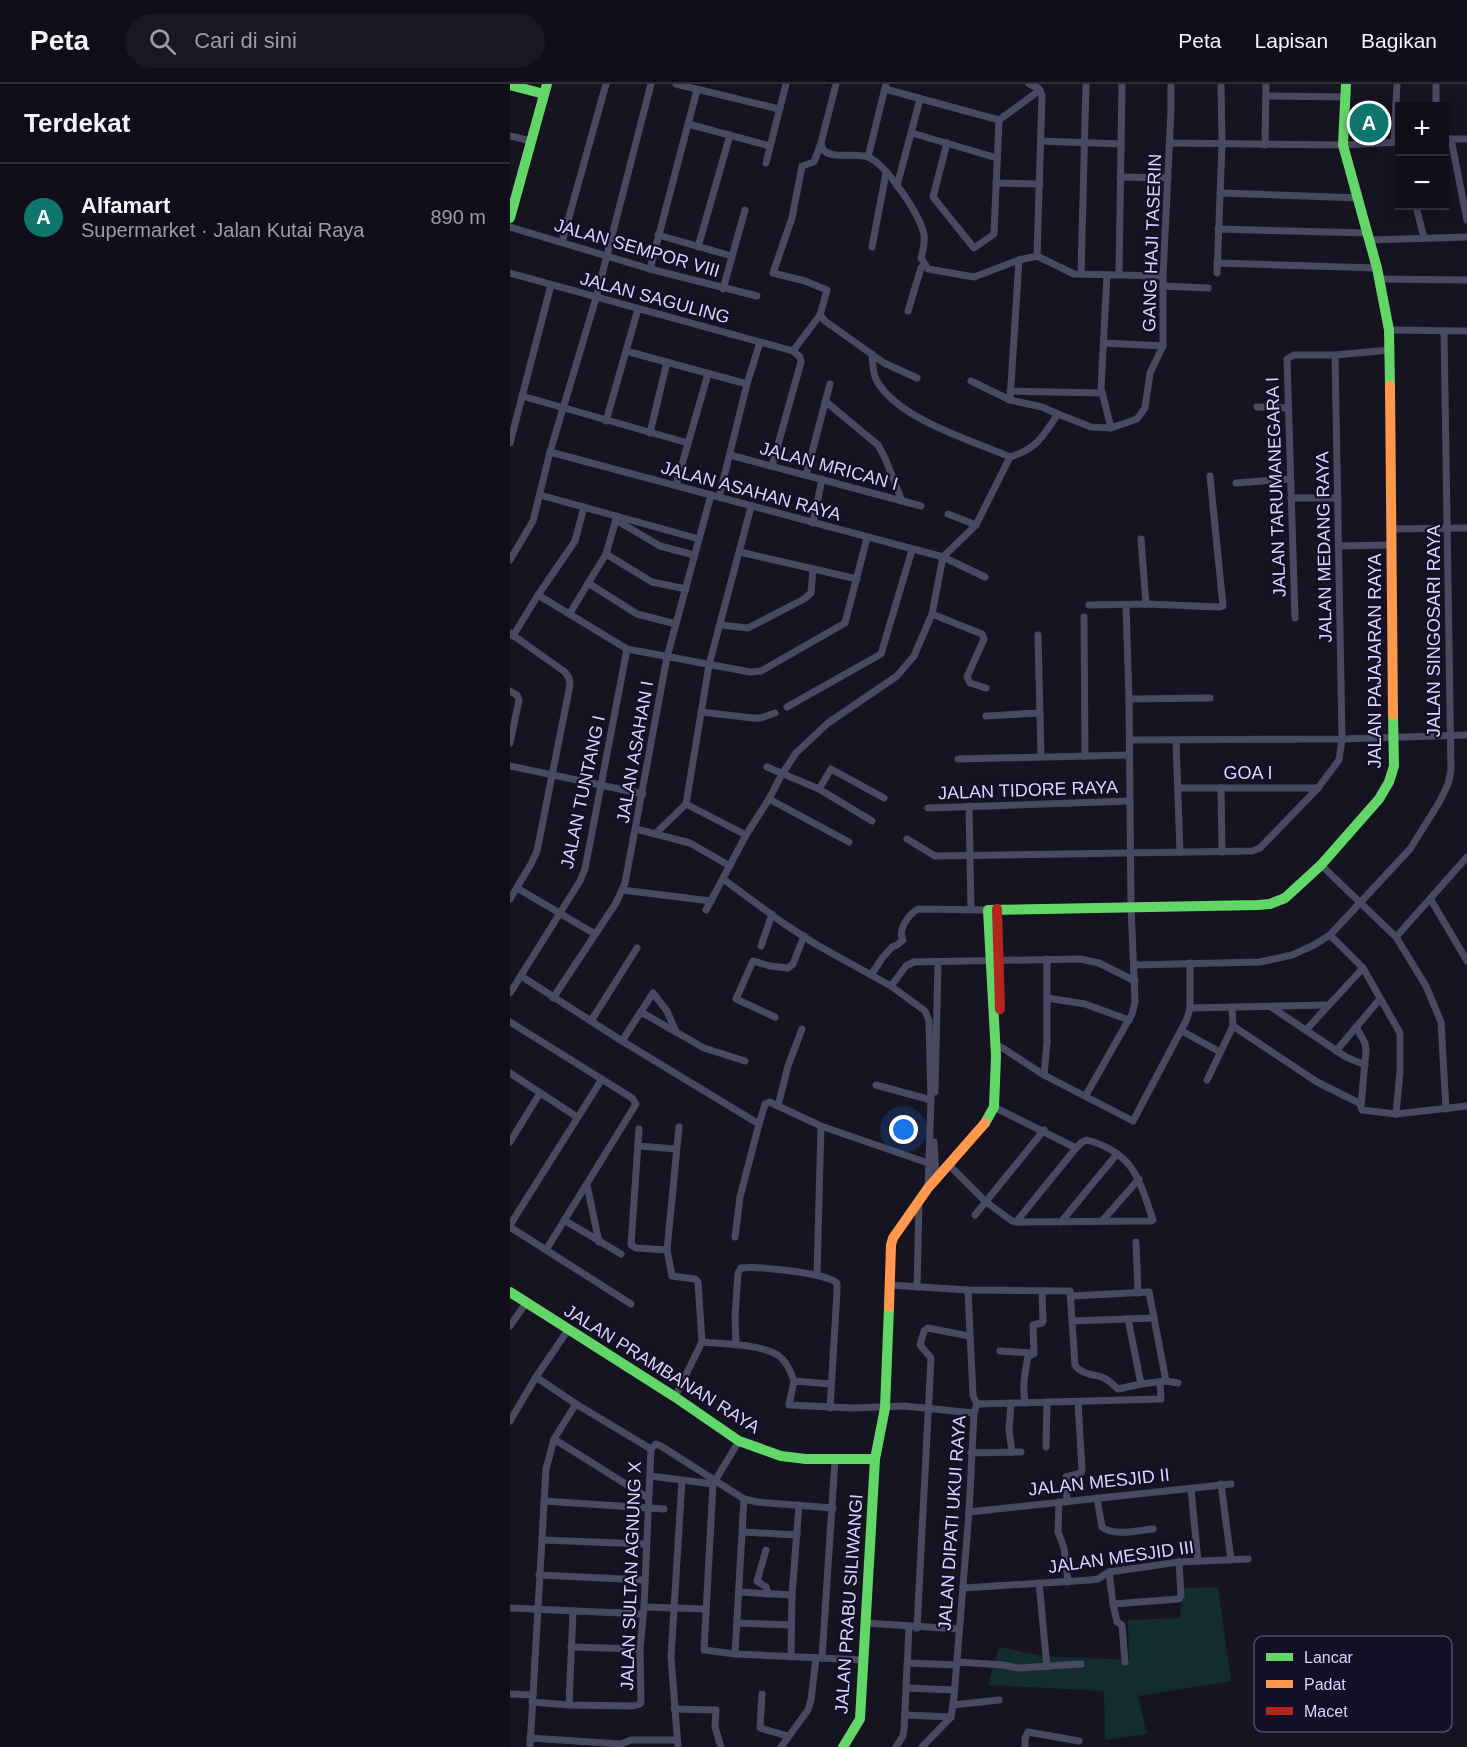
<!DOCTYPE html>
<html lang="id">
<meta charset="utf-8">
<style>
:root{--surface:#100f19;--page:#191822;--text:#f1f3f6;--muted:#9c9ca2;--line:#302f38;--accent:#0f766e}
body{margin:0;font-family:Arial,sans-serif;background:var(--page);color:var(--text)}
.controls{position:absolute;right:18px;top:18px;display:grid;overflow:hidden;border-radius:0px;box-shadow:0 3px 9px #0003}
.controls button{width:54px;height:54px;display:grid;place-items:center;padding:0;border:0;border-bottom:2px solid var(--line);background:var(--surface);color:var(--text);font:30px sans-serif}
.you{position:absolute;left:394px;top:1046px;width:21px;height:21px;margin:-15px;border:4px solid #fff;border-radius:50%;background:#1a73e8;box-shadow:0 0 0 9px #1a73e833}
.badge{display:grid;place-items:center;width:39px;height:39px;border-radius:50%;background:var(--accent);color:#fff;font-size:20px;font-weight:700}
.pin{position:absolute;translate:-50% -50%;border:3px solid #fff;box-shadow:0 2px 6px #0006}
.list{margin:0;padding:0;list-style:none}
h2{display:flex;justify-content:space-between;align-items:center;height:78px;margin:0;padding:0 24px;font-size:26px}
h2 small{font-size:20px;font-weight:400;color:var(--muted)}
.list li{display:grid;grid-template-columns:39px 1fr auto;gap:18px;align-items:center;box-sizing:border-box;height:108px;padding:0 24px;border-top:2px solid var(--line)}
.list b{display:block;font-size:22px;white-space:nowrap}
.list p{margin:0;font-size:20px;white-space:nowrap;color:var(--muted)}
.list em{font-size:20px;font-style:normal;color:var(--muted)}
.icon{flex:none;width:33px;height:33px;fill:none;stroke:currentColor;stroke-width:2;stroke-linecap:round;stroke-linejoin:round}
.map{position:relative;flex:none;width:957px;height:1663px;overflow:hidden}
header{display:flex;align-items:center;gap:36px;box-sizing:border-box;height:84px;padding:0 30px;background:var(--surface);border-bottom:2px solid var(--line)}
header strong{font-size:28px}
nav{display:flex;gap:33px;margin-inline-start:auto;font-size:21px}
.search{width:420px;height:54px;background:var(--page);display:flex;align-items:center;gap:15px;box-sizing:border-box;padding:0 21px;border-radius:33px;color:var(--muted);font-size:22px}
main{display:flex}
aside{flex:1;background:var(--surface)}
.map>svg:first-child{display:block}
.green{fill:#132c2d}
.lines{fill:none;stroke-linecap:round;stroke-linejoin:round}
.street{stroke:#4a4962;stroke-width:7}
.fast{stroke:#63d668;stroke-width:10}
.slow{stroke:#ff974d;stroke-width:10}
.jam{stroke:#b3261e;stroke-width:10}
.labels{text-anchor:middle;stroke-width:4.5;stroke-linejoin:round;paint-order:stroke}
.street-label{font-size:18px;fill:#d9d4ff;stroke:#130f26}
.key{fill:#130f26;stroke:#4e4a67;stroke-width:1.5}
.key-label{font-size:16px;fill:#d9d4ff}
</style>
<header>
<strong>Peta</strong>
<div class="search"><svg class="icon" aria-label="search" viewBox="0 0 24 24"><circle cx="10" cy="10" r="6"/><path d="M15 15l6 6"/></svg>Cari di sini</div>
<nav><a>Peta</a><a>Lapisan</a><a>Bagikan</a></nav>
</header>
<main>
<aside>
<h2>Terdekat<small></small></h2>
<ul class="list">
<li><span class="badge">A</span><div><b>Alfamart</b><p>Supermarket · Jalan Kutai Raya</p></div><em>890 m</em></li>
</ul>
</aside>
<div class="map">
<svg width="957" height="1663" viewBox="0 0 957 1663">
<rect width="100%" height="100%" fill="#161421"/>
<polygon class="green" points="708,1503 721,1597 628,1612 637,1650 595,1656 594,1607 478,1601 489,1563 534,1572 619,1576 618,1536 670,1534 673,1504"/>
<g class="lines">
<g class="street">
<polyline points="166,0 269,25"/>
<polyline points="519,0 528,4 532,11 527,172"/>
<polyline points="375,5 489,36 484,150 464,164 423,113 437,59"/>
<polyline points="756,12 835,13"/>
<polyline points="926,22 926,0"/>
<polyline points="489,36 530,6"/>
<polyline points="178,40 260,62"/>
<polyline points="402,49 487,74"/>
<polyline points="0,52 21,57"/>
<polyline points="934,55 957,55"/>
<polyline points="941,55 957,136"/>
<polyline points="531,57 611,60"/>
<polyline points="884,58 887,0"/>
<path d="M311,59L313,66C325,76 343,68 358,73C376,80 411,132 414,151C415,159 413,167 411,174L418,185L464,193L509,176L527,172L564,190L653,192"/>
<polyline points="660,59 833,61 890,58"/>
<polyline points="755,61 756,0"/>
<polyline points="358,73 376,0"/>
<polyline points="256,79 276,0"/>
<polyline points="610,93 658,94"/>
<polyline points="486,99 530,100"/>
<polyline points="387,102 410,15"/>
<polyline points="710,109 849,114"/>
<polyline points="906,122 914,154"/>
<polyline points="0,143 140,185 247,212"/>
<polyline points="708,145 858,149"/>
<polyline points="148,151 222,172"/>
<polyline points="860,156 957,153"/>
<polyline points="52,158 96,0"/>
<polyline points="188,163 220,51"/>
<polyline points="362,163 376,89"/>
<polyline points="509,176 500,316 532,323 548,330"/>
<polyline points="707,179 867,184"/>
<polyline points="140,185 187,6"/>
<polyline points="0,189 283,267 290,273 291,278 262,382"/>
<polyline points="609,189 612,0"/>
<polyline points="707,189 712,61 711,0"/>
<polyline points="571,190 576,0"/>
<polyline points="597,191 591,304 601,344"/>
<polyline points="869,195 957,196"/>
<polyline points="653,202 698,204"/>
<polyline points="213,205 235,126"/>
<polyline points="398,227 411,184 414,181"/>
<polyline points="310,231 317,206 295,197 263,189 282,134 292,82 304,78 311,59 326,0"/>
<polyline points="879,246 957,247"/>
<polyline points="594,259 653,262"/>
<polyline points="116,267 237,300"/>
<polyline points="283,267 310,231 315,237 374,279 407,294"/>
<path d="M362,270C363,279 362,289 367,297C388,335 461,356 500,373"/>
<polyline points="461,297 500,316"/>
<polyline points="500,307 592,309"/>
<polyline points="12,312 178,359"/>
<polyline points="315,317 368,361 375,374 392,417"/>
<polyline points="747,323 778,324"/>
<polyline points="96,337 128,225"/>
<polyline points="140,349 157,278"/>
<polyline points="0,359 41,201"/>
<polyline points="40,368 433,473 475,493"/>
<polyline points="220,371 411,422"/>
<polyline points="296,391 320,300"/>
<polyline points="726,399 780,395"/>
<polyline points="166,401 198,290"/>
<polyline points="30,411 189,455"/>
<polyline points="209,413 237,300 250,258"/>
<polyline points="781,414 828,414"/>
<polyline points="438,430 466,441"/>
<polyline points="106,436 150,462 184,471"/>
<polyline points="303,439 312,395"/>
<polyline points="882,445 957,444"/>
<polyline points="829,462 882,461"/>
<polyline points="230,468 347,495"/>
<polyline points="96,470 142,498 176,505"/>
<polyline points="0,476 23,437 40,368 86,214 141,0"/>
<polyline points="78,499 127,530 166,540"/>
<polyline points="28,511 117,565 240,588 251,587 335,539 357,454"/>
<polyline points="636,520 710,523 713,522 700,392"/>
<polyline points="579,521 636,520 631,455"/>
<polyline points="60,529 96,470 107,432"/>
<polyline points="422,530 472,550 474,555 457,593 460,599 476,604"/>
<polyline points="574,533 575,672"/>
<polyline points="785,534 777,275 784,271 825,271 880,266"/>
<polyline points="211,541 238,544 294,515 301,509 303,485"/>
<polyline points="0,549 55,588 59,594 60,601 27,767 21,780 0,815"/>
<polyline points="528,551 531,672"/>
<polyline points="3,552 28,511 65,457 74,423"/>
<polyline points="0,607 7,611 9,616 0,659"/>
<polyline points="619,615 700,614"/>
<polyline points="277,623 371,570 402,466"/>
<polyline points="191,628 243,634 251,634 265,629"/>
<polyline points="476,632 530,629"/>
<polyline points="620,656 832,655 957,651"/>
<polyline points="666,657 670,768"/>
<polyline points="448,675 619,671"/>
<polyline points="0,682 133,710"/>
<polyline points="257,683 309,705 362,737"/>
<polyline points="669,704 808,704"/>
<polyline points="711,704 712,768"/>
<polyline points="309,705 321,685 374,714"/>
<polyline points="259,715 339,758"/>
<polyline points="176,720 199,581 241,423"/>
<polyline points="176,720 236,751"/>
<polyline points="459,722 461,825"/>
<polyline points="418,724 620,717"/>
<polyline points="126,745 180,759 220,782"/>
<polyline points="146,749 176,720"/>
<polyline points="397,755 425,772 742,767 750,764 808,704 829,676 832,655 825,271"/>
<polyline points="811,781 886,853 916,902 931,938 936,1025"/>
<polyline points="213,795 273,839 307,861 381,902 415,927 419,937 421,1016 418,1104"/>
<polyline points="7,804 85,850"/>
<polyline points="112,806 201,817"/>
<polyline points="921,816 957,877"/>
<path d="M196,826L236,751L259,715L272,690L286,669L318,639L387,592L404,572L422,530L433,473L466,441L500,373C528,364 532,353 548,330L581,343L601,344L627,335L635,324L640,289L653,262V192L661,27V0"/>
<polyline points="820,851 853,884 890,949 890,987 886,1030"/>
<polyline points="886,853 957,773"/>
<polyline points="251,862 262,830"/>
<polyline points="624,881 750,878 782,871 804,861 820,851 900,765 930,717 938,700 941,687 934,247"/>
<path d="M361,891L373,873L382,863L387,861L393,856C387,846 399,830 408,825L478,826"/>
<polyline points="11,892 112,957 249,1040 230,1113 225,1153"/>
<polyline points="381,902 396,882 404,878 570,875 589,879 625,897"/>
<polyline points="0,909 70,797 75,785 117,565"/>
<polyline points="43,914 106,819 115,799 157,573 201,411"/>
<polyline points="537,914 575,920 619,936"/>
<polyline points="761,923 836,973 855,981"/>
<polyline points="680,924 817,921"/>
<polyline points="131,928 194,964 235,977"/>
<polyline points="265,933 226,915 243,877 260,882 278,884 283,880 294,852"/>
<polyline points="81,937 127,864"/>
<polyline points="0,938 122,1014 126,1020 36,1166"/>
<polyline points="723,942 807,998 851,1020"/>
<polyline points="846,943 855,959 856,966 851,1023 852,1026 886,1030 957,1022"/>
<polyline points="796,946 853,884"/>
<polyline points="672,947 710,968"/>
<polyline points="112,957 143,909 157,927 166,948"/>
<polyline points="485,962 491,963 534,991 623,1037 677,935 680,924 680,879"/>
<polyline points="826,967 870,915"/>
<polyline points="0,989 67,1033"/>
<polyline points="534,991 537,958 537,875"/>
<polyline points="697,996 723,942 722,923"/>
<polyline points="366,1001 421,1016"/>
<polyline points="425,1008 428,878"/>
<polyline points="576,1011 622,930 625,918 621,822 619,615 616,521"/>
<polyline points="268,1022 311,1042"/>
<polyline points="484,1023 566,1064"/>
<polyline points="249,1040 255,1020 260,1018 268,1022 278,982 292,945"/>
<polyline points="129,1045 121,1161 126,1164 157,1166"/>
<polyline points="0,1058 30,1009"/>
<polyline points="424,1058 426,1094"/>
<polyline points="128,1062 166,1065"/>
<path d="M439,1081L476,1118L502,1137L506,1138L641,1137L643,1136C629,1095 624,1069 577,1056L572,1058L566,1064L506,1138"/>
<polyline points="77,1101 89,1158"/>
<polyline points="465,1131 534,1046"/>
<polyline points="54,1136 111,1170"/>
<polyline points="592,1137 629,1095"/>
<polyline points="551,1138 607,1070"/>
<polyline points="0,1141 92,995"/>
<polyline points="0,1143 121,1220"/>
<polyline points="626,1158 628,1209"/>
<polyline points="307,1190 311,1042 418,1079"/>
<path d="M380,1201L458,1206L560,1207L565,1281C571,1291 586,1290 596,1295C601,1298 604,1302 608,1305L631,1300L618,1235"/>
<polyline points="407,1203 409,1118"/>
<polyline points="561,1212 639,1208 656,1297"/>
<polyline points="562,1237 644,1234"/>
<polyline points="0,1242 16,1219"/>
<path d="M192,1258C213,1260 252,1260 269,1272C276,1277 281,1288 284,1297"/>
<path d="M226,1261L225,1233L228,1189L231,1184C248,1182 316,1189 327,1199V1208L320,1324"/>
<polyline points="490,1267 522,1269"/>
<polyline points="26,1293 66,1320 141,1365"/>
<polyline points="321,1300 284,1297 279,1321 343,1324 394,1322 464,1329"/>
<polyline points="631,1300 656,1297 668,1299"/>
<polyline points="165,1313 192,1258 188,1198 185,1195 162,1192 157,1166 169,1043"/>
<polyline points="501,1319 499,1346 502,1368"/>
<path d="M515,1319C512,1300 515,1290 518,1272L524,1270L523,1241L532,1239L533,1237L532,1207"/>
<polyline points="467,1320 651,1315 650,1298"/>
<polyline points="0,1337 26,1293 58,1246"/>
<polyline points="44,1355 138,1414"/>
<polyline points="229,1357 203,1400 194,1566 225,1570 353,1576"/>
<polyline points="536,1363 537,1318"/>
<polyline points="141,1365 146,1360 151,1362 234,1415 247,1418 323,1424"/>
<polyline points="461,1369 511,1368"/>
<polyline points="140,1392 203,1400"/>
<polyline points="711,1400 721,1476"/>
<polyline points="681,1405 688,1477"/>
<path d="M587,1414L592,1443C605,1453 628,1446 643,1445"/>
<polyline points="34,1417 154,1425"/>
<polyline points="549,1418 548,1448 554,1464 558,1498"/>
<polyline points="557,1418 556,1393 571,1389 572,1386 568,1318"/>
<polyline points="459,1428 721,1400"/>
<polyline points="233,1448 287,1451"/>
<polyline points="32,1456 135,1460"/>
<polyline points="256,1466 247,1497 256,1503 258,1510"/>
<polyline points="599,1488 603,1520 669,1515 671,1512 669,1478"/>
<polyline points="29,1491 134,1496"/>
<polyline points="529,1499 537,1583"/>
<polyline points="453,1504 580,1496 588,1495 599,1488 669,1478 738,1475"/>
<polyline points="230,1508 282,1511"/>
<polyline points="603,1520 607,1538 612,1541 615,1578"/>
<polyline points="134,1523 195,1525"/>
<polyline points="0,1524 133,1530"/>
<polyline points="228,1539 281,1541"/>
<polyline points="355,1539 449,1545"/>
<polyline points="407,1544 421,1274 410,1261 414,1247 418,1244 459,1252"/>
<polyline points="61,1563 130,1565"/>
<polyline points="225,1570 234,1415"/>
<polyline points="281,1573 282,1511 289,1421"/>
<polyline points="312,1574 325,1376"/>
<polyline points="447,1578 494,1581 508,1584 571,1580"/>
<polyline points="398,1579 447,1581"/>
<polyline points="397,1604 444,1606"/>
<polyline points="0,1610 23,1611"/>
<polyline points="252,1610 250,1644 278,1652"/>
<polyline points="22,1618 59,1621 123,1622 130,1620 131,1618 130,1565 134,1523 141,1365"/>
<polyline points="59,1621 63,1527"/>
<polyline points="443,1621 489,1616"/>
<polyline points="164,1625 206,1626 205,1643 211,1663"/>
<polyline points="396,1631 441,1633"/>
<polyline points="20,1654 111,1660 121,1656 167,1656"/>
<polyline points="20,1663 36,1385 44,1355 66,1320"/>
<polyline points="168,1663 161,1573 172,1396"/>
<polyline points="271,1663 298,1626 301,1616 306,1574"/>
<polyline points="386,1663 393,1652 394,1645 399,1543"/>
<polyline points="412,1663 441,1633 444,1613 459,1428 464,1329 467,1320 463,1312 458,1206"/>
<polyline points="515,1663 515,1654 518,1648 569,1657"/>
</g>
<g class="fast">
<polyline points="836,0 833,61 867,184 879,246 880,302"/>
<polyline points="0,1 34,10"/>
<polyline points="0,134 37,0"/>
<polyline points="475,1039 484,1023 486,972 478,826 748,821 760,820 775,814 811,781 869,715 879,698 884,682 883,631"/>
<polyline points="0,1208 165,1313 229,1357 271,1372 296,1375 365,1375"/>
<polyline points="333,1663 350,1635 365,1375 375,1324 379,1223"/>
</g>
<g class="slow">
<polyline points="880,302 883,631"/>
<polyline points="379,1223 381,1161 383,1154 418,1104 475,1039"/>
</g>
<polyline class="jam" points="487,825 490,925"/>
</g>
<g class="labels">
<g class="street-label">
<text transform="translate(642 159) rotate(-88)" y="6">GANG HAJI TASERIN</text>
<text transform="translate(127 164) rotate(16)" y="6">JALAN SEMPOR VIII</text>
<text transform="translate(145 214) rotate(15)" y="6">JALAN SAGULING</text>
<text transform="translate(319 382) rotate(15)" y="6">JALAN MRICAN I</text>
<text transform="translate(766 403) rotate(-92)" y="6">JALAN TARUMANEGARA I</text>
<text transform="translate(241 407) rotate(15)" y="6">JALAN ASAHAN RAYA</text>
<text transform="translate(814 463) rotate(-91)" y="6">JALAN MEDANG RAYA</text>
<text transform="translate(924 547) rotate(-90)" y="6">JALAN SINGOSARI RAYA</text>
<text transform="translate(865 577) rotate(-90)" y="6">JALAN PAJAJARAN RAYA</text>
<text transform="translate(125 668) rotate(-80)" y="6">JALAN ASAHAN I</text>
<text x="738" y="695">GOA I</text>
<text transform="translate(518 706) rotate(-2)" y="6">JALAN TIDORE RAYA</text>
<text transform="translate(73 708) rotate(-78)" y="6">JALAN TUNTANG I</text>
<text transform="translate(152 1285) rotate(32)" y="6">JALAN PRAMBANAN RAYA</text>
<text transform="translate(589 1398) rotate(-6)" y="6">JALAN MESJID II</text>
<text transform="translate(442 1439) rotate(-86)" y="6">JALAN DIPATI UKUI RAYA</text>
<text transform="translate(611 1473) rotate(-8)" y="6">JALAN MESJID III</text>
<text transform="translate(121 1492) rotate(-88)" y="6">JALAN SULTAN AGNUNG X</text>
<text transform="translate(339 1520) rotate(-86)" y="6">JALAN PRABU SILIWANGI</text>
</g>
</g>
<rect x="744" y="1552" width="198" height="96" rx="9" class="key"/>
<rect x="756" y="1569" width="27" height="8" fill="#63d668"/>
<rect x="756" y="1596" width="27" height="8" fill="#ff974d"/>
<rect x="756" y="1623" width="27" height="8" fill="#b3261e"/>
<g class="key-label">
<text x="794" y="1579">Lancar</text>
<text x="794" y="1606">Padat</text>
<text x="794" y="1633">Macet</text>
</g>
</svg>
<div class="controls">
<button>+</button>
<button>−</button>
</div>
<div class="you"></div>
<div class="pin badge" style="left:859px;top:39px">A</div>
</div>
</main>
